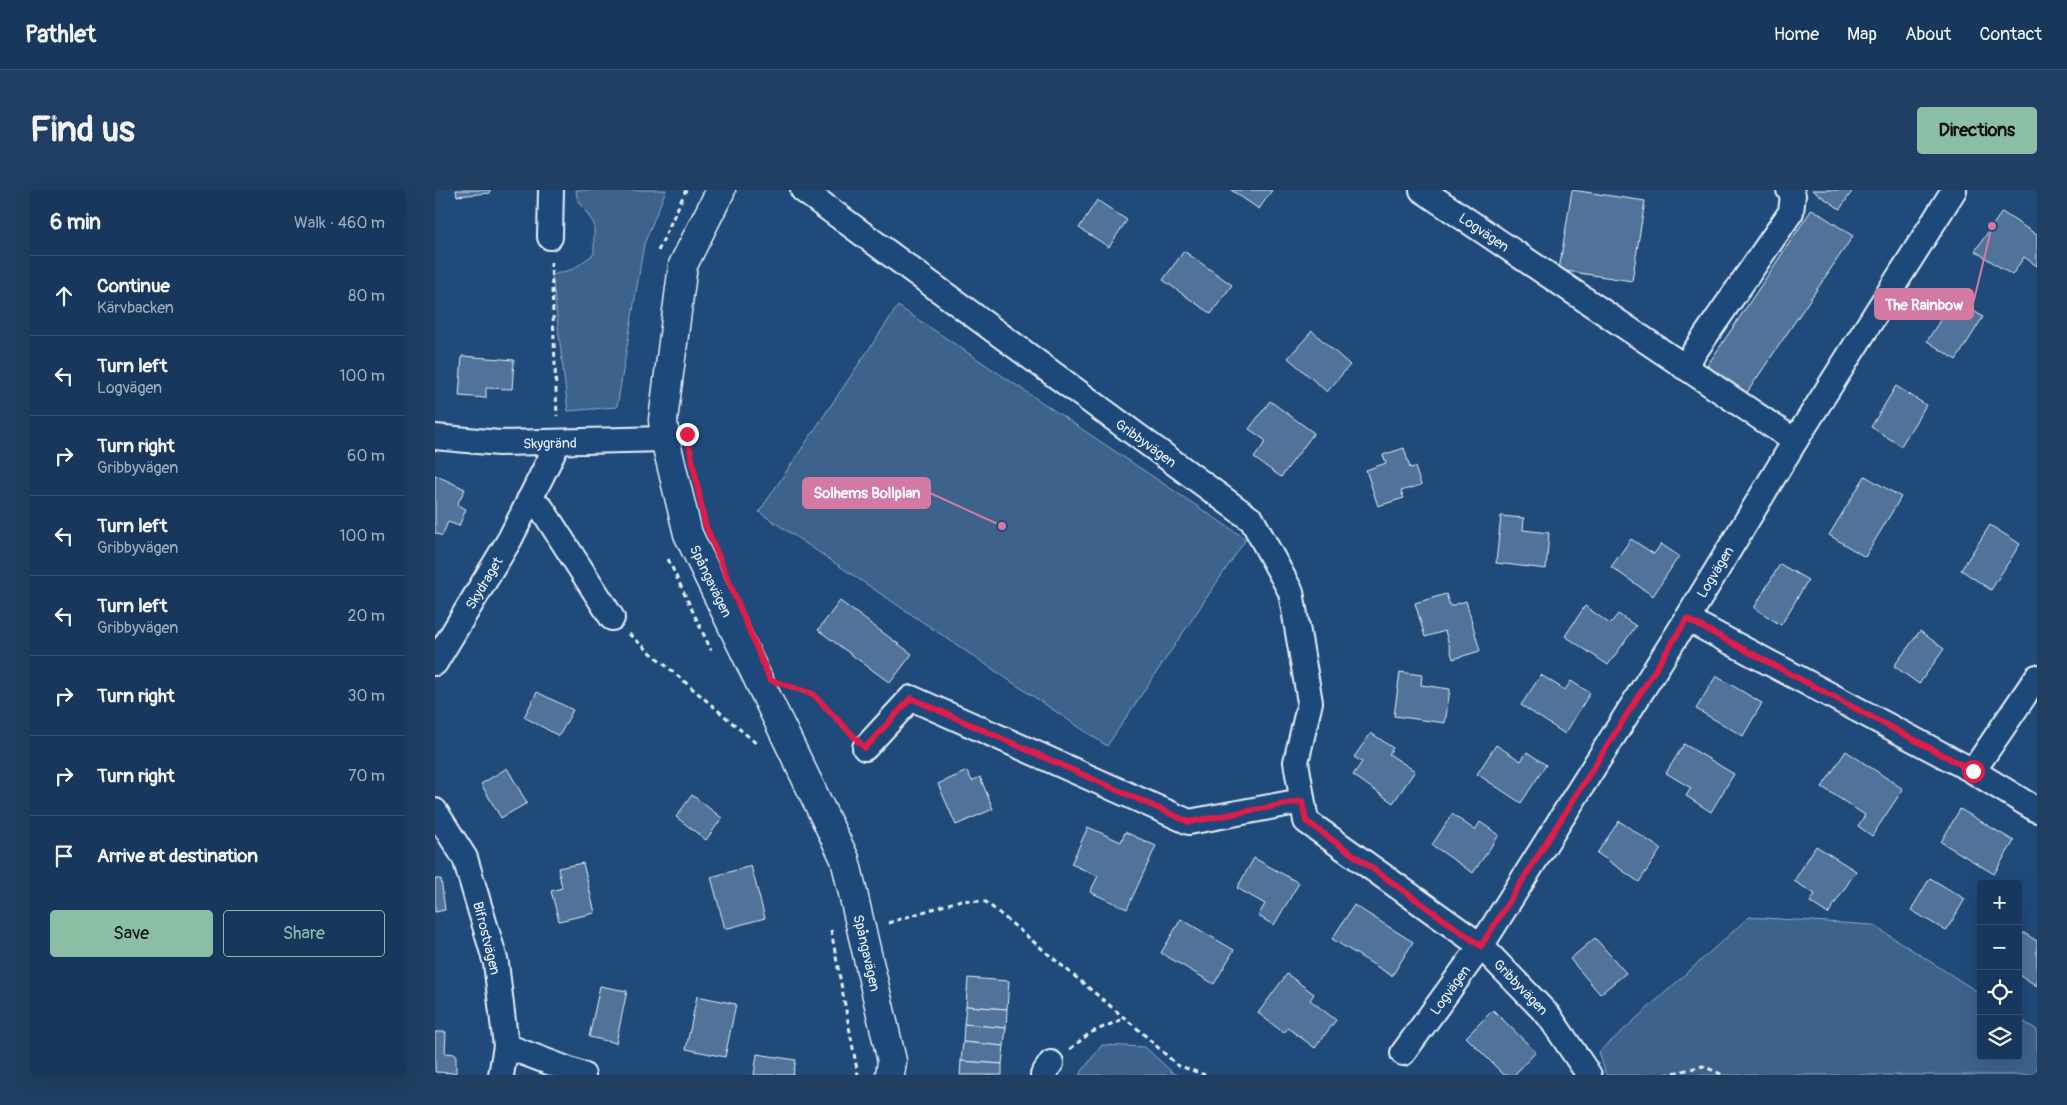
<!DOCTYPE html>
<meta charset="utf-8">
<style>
:root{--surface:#17385c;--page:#203f62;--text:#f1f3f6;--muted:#9eacbb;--line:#365272;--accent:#8abfa5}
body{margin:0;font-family:Pangolin,sans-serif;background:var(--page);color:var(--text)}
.controls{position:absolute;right:15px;bottom:15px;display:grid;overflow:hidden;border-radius:5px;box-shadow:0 5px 20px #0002}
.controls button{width:45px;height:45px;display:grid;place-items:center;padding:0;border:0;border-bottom:1px solid var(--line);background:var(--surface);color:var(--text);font:25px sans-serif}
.stop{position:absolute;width:15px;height:15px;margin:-11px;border:4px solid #e11d48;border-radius:50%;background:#fff}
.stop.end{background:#e11d48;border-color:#fff;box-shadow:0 1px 5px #0008}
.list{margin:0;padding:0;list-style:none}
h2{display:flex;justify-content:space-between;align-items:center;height:65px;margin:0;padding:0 20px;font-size:21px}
h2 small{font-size:16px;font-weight:400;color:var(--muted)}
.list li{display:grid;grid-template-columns:32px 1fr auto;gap:15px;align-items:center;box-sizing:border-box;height:80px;padding:0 20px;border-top:1px solid var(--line)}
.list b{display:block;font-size:19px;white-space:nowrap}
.list p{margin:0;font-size:16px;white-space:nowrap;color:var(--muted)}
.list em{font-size:16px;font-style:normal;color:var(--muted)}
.actions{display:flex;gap:10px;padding:15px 20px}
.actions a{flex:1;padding:11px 0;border:1px solid var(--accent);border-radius:5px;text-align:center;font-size:18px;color:var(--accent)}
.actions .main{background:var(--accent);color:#111}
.icon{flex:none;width:28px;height:28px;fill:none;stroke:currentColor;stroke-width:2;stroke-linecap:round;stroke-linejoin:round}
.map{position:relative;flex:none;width:1602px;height:885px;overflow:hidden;border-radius:5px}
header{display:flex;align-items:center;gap:30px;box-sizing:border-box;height:70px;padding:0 25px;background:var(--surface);border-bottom:1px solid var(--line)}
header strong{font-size:24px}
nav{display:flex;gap:28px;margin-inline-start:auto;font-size:18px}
.intro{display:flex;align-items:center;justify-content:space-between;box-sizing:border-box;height:120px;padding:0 30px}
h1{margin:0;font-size:35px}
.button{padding:12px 22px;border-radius:5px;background:var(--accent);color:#111;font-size:18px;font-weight:700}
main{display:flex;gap:30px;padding:0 30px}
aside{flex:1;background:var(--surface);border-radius:5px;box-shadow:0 5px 20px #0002}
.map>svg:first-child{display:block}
.green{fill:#3c628c;stroke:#92aac2}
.building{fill:#517399;stroke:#e8f1f8}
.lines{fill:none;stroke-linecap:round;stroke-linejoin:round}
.minor-casing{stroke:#e8f1f8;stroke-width:28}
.tertiary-casing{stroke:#e8f1f8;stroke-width:31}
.path{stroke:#e8f1f8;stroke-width:3;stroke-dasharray:5 4;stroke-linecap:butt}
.minor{stroke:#1f4a7a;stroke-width:24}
.tertiary{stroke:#1f4a7a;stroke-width:28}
.route{stroke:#e11d48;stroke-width:6}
.labels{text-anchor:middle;stroke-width:4.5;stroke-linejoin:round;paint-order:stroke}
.street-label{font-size:14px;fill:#e8f1f8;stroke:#1f4a7a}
.leader{fill:none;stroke:#d37aa2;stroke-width:2}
.callout-dot{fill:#d37aa2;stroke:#1f4a7a;stroke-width:2}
.callout{fill:#d37aa2;stroke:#d37aa2;stroke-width:2}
.callout-label{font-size:15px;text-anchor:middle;font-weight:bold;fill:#fff}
</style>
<header>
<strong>Pathlet</strong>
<nav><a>Home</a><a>Map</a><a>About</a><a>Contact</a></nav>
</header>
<div class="intro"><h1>Find us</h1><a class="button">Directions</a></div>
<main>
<aside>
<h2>6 min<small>Walk · 460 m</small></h2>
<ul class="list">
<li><svg class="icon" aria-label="ahead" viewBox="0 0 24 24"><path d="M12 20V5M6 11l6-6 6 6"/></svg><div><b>Continue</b><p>Kärvbacken</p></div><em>80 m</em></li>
<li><svg class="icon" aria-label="left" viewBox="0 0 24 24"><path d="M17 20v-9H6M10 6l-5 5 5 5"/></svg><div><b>Turn left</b><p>Logvägen</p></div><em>100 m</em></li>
<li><svg class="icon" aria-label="right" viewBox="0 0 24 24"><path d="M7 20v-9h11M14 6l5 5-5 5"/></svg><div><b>Turn right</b><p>Gribbyvägen</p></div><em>60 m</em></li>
<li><svg class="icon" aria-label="left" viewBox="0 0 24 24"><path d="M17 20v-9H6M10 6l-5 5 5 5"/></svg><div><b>Turn left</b><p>Gribbyvägen</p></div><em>100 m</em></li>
<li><svg class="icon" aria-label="left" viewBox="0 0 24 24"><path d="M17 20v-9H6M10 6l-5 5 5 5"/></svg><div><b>Turn left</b><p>Gribbyvägen</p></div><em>20 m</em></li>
<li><svg class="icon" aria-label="right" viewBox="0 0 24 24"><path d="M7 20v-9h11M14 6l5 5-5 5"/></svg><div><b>Turn right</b></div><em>30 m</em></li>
<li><svg class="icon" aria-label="right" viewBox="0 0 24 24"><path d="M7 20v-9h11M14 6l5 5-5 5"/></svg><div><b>Turn right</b></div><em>70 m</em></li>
<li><svg class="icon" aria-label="arrive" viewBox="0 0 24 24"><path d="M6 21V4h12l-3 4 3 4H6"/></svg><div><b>Arrive at destination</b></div></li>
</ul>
<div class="actions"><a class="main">Save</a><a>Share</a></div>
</aside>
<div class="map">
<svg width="1602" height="885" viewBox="0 0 1602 885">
<rect width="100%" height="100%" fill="#1f4a7a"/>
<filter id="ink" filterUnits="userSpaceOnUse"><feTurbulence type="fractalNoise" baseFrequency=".02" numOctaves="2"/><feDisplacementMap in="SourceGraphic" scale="10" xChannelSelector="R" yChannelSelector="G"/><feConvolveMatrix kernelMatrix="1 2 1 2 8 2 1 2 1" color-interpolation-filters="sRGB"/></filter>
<g filter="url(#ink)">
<g class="green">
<polygon points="141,0 231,0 209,54 182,217 133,221 117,85 138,79 159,64 159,34 142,8"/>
<polygon points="463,116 811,349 672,556 324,322"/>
<polygon points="1314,727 1438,735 1546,804 1546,866 1583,866 1583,828 1602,840 1602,885 1171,885 1164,862"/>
<polygon points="667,855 710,857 738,883 743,885 644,885"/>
</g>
<g class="building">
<polygon points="21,0 55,0 55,3 22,6"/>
<polygon points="796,0 837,0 824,19"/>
<polygon points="1137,0 1210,11 1197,91 1124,80"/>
<polygon points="1377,0 1418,0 1405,19"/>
<polygon points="662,10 692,30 674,57 644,38"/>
<polygon points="1377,19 1418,46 1309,207 1270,179"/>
<polygon points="1567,22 1602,45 1602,76 1589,67 1577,85 1540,61"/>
<polygon points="749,61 797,95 776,124 728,90"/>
<polygon points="1519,108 1548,127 1521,170 1492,151"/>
<polygon points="877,141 915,175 892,202 853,168"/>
<polygon points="27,166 79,170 77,199 51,198 51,208 24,206"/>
<polygon points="1461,196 1491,215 1466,256 1436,237"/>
<polygon points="835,211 879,243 846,287 819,268 831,251 814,239"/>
<polygon points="969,258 975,278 980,277 986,295 966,301 969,308 943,316 931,280 951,273 948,265"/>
<polygon points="0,285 30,299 22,315 31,319 24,336 13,332 7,346 0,343"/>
<polygon points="1430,286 1466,307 1430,367 1394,345"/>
<polygon points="1066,326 1089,328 1088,340 1114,343 1111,379 1061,373"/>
<polygon points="1555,335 1585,354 1556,400 1526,380"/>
<polygon points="1196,349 1219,364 1226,354 1244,366 1218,406 1176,377"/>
<polygon points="1345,374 1373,390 1346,435 1319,418"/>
<polygon points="1011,404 1015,416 1031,411 1045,461 1018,469 1010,441 990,447 980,413"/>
<polygon points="405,411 477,464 455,493 383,440"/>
<polygon points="1150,416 1175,434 1183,424 1201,436 1173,475 1130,446"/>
<polygon points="1485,441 1509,459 1484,494 1459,476"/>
<polygon points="965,482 987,485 986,495 1015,499 1010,533 959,526"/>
<polygon points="1106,485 1130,500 1136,491 1155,503 1130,544 1086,515"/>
<polygon points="1281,486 1327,513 1308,546 1261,519"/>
<polygon points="102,502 138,520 124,546 89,527"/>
<polygon points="936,543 958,558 954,564 980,581 958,613 918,585 927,572 919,567"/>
<polygon points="1249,554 1299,584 1276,622 1251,606 1256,598 1231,583"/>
<polygon points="1061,555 1086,571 1092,562 1111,575 1086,613 1042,584"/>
<polygon points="1411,561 1468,599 1437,646 1423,636 1430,625 1387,597"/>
<polygon points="72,578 92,613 66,628 46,594"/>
<polygon points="532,581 537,591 545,587 558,619 521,635 503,594"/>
<polygon points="257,605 287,628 271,650 241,627"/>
<polygon points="1525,619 1579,651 1559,684 1506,652"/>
<polygon points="1017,624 1040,640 1045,632 1064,645 1038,683 997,655"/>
<polygon points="1184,631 1226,659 1204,692 1162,663"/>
<polygon points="653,637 686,652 690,642 721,656 692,719 655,702 663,686 636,674"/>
<polygon points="1381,656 1421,681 1393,724 1375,712 1380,704 1359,691"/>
<polygon points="819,668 864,693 839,735 823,726 830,714 802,698"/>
<polygon points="148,673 160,723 124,731 116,701 127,698 123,678"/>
<polygon points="316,676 330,728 290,739 276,687"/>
<polygon points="1495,688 1530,709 1511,741 1476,720"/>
<polygon points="0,689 6,689 10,720 0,722"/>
<polygon points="919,715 978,752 957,786 897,749"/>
<polygon points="746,729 799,760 779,794 726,763"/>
<polygon points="1584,740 1602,751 1602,796 1583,784"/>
<polygon points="1160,748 1191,783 1165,804 1135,769"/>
<polygon points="852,784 879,804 875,810 901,830 880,858 853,838 849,843 823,823"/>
<polygon points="533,788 574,791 572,819 531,816"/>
<polygon points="165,796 192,801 181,853 154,847"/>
<polygon points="262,806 301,814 290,867 251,859"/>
<polygon points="531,816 572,819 571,838 529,834"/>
<polygon points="1058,820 1101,862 1079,885 1069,885 1031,847"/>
<polygon points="529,834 571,838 569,856 528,852"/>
<polygon points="0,842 11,842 10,863 21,864 21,883 0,882"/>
<polygon points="528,852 569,856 567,874 526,871"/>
<polygon points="322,864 361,870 358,885 319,885"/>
<polygon points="526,871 567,874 567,885 525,885"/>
</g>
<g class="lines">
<defs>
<g id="minor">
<polyline points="368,0 817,330 856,402 875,512 861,572 871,631 1046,756 1114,826 1154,885"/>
<polyline points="987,0 1360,251"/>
<polyline points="115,47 116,0"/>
<polyline points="1249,177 1356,22 1358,5 1354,0"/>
<polyline points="0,247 64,253 230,249"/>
<polyline points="94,310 107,319 177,428"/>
<polyline points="1252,429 1538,581 1602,620"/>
<polyline points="0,473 75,349 123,253"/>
<polyline points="430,558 476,508 754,632 867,611"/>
<polyline points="1538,581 1602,487"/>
<polyline points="0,621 30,668 61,773 71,856 66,885"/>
<polyline points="71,856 148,885"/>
<polyline points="968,863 1046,756 1252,429 1360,251 1519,0"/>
<polyline points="608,885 616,873"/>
</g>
<polyline id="tertiary" points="286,0 248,75 228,230 230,249 253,344 410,669 457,871 455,885"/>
</defs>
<use href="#minor" class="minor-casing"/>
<use href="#tertiary" class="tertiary-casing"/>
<g class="path">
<polyline points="223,61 251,0"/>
<polyline points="116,72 122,226"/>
<polyline points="233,369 276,460"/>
<polyline points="194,444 322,554"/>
<polyline points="357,497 378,504 412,540"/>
<polyline points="453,733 526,710 551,712 704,840 742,875 770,885"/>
<polyline points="396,740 423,885"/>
<polyline points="635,859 655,843 688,829"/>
<polyline points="1230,885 1268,876 1288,885"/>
</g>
<use href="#minor" class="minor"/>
<use href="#tertiary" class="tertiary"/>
</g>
</g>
<g class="lines" filter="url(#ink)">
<polyline class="route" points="252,244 270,334 335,490 378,504 430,558 476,508 754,632 867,611 871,631 1046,756 1252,429 1538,581"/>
</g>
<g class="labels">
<g class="street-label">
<text transform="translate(1049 42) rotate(34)" y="5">Logvägen</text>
<text transform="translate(115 253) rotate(-1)" y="5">Skygränd</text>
<text transform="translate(711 253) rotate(36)" y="5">Gribbyvägen</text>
<text transform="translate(1280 382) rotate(-59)" y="5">Logvägen</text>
<text transform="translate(276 391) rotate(64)" y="5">Spångavägen</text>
<text transform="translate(49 393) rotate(-59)" y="5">Skydraget</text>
<text transform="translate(52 748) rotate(76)" y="5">Bifrostvägen</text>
<text transform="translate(432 763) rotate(77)" y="5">Spångavägen</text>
<text transform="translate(1086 797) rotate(46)" y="5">Gribbyvägen</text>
<text transform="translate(1015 800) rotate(-54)" y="5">Logvägen</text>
</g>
</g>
<path class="leader" d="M1557 36L1538 114M567 336L495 303"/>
<g class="callout-dot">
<circle cx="1557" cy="36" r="5"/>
<circle cx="567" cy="336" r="5"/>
</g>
<g class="callout">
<rect x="1440" y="99" width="98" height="30" rx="5"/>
<rect x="368" y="288" width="127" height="30" rx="5"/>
</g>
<g class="callout-label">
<text x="1489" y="120">The Rainbow</text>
<text x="432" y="308">Solhems Bollplan</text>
</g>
</svg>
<div class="controls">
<button>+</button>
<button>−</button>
<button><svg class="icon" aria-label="locate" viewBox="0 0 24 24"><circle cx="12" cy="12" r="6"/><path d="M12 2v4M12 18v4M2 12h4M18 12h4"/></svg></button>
<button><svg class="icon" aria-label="layers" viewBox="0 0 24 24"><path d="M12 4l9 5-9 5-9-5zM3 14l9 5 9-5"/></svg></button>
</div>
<div class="stop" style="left:1538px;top:581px"></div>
<div class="stop end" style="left:252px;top:244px"></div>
</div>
</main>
